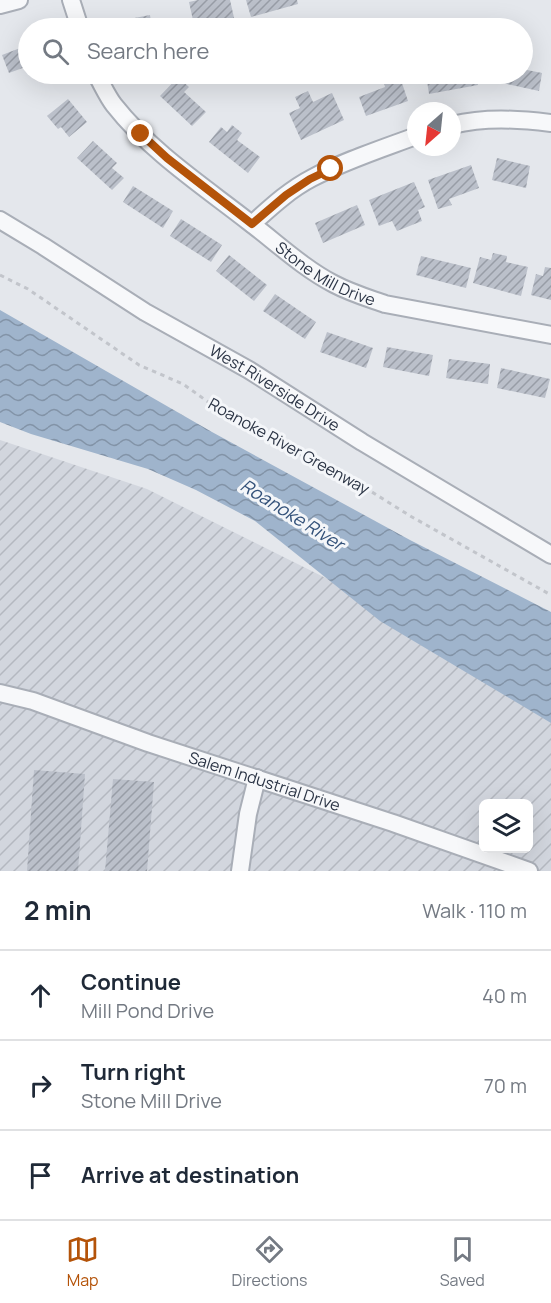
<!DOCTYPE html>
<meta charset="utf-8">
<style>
:root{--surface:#fff;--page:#f6f6f7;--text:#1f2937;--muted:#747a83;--line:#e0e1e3;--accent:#b45309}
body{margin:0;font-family:Manrope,sans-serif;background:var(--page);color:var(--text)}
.controls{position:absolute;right:18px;bottom:18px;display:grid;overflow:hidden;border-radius:9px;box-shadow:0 6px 24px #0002}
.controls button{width:54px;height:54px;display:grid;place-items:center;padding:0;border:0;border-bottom:2px solid var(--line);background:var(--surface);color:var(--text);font:30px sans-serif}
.compass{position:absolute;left:407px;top:102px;width:54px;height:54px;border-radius:50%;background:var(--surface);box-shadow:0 6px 24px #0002;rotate:207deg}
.stop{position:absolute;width:18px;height:18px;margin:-14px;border:4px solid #b45309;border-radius:50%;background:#fff}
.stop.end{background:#b45309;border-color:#fff;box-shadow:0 2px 6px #0008}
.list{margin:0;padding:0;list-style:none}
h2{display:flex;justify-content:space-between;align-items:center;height:78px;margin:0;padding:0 24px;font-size:26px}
h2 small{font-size:20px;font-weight:400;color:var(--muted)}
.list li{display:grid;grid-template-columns:39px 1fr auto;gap:18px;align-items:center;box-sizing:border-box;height:90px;padding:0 24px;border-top:2px solid var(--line)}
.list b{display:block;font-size:22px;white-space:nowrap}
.list p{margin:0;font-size:20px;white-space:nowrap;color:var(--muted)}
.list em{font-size:20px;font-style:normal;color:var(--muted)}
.icon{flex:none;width:33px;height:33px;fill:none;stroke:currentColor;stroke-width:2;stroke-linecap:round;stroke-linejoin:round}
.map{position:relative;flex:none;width:551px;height:871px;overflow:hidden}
.search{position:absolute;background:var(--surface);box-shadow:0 6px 24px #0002;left:18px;right:18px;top:18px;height:66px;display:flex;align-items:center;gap:15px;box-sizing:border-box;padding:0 21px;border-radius:33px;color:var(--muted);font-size:22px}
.sheet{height:348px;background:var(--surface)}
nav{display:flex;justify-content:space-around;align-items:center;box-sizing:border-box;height:84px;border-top:2px solid var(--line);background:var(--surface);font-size:16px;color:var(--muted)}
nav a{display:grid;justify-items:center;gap:3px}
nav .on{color:var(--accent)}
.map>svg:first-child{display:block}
.industrial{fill:url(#industrial-furrows);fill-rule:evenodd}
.water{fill:url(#water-waves)}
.building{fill:url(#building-hatch)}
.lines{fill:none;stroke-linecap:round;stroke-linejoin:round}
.minor-casing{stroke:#a9aeb7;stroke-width:20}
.path{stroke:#c2c5cb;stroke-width:3;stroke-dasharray:4.5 4.5;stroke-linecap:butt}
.minor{stroke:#f7f8fa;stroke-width:16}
.route{stroke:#b45309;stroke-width:8}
.labels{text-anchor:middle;stroke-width:6;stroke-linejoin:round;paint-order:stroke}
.street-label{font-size:16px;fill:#2b3445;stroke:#f4f6f9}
.water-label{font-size:18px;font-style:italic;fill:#34527a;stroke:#f4f6f9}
</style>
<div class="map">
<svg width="551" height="871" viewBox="0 0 551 871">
<defs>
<pattern id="industrial-furrows" width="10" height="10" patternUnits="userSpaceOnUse" patternTransform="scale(1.5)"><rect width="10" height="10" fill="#d2d6de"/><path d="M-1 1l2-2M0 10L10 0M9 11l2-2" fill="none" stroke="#b4b8c0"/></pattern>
<pattern id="water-waves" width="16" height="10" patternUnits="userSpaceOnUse" patternTransform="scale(1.5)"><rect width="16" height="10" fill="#9fb4cc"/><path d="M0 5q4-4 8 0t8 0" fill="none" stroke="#8293a7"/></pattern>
<pattern id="building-hatch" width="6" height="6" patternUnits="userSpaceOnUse" patternTransform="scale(1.5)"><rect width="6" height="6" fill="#bbc0ca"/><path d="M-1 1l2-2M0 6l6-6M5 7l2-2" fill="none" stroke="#989da6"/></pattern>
</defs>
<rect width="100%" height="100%" fill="#e4e7ec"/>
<path class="industrial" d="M0,440L147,489L414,622L551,706V871H0ZM484,804H528V848H484Z"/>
<polygon class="water" points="0,310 212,432 410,540 551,612 551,723 380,621 255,521 196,490 148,469 31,434 0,422"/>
<g class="building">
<polygon points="198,0 230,0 235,22 220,25 219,20 194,25 189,2"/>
<polygon points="246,0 297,0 298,4 251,17"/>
<polygon points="150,15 152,28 121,28 119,21"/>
<polygon points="28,45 28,66 9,73 2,55"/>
<polygon points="522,69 542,73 539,91 498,82 499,74 522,74"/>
<polygon points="426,74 476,74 478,85 429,94"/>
<polygon points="178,77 189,87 184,92 206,112 192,126 160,96"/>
<polygon points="400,77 408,101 366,116 359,97 385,87 384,83"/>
<polygon points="308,91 313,102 332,93 344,120 301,140 289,113 300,108 295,97"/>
<polygon points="68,99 87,122 69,137 61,127 58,129 47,116"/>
<polygon points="232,125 242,133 237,140 260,157 248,173 209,142 221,127 227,132"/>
<polygon points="93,141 117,163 112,168 124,178 112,190 77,158"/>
<polygon points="497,158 530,166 526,188 492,180"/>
<polygon points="471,165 479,188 449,199 452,205 438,209 428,180"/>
<polygon points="414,182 425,207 418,210 422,221 397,231 392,221 379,226 369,200"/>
<polygon points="133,186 173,211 163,228 123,202"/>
<polygon points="357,205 365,225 323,243 315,223"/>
<polygon points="181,219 222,245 211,262 170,236"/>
<polygon points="493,253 507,256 506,262 528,267 521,296 473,283 480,257 491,260"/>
<polygon points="229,255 267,285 254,301 216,271"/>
<polygon points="421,256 471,268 466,288 416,275"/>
<polygon points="545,267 551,268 551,300 531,295 536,274 543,276"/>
<polygon points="275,294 316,322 305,339 263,311"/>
<polygon points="327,332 373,348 366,368 320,352"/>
<polygon points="387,347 433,355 429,376 383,367"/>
<polygon points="449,359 490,364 488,384 446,378"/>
<polygon points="501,368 550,379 545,398 497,388"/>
<polygon points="34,770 85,774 78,871 27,871"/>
<polygon points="113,779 154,782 147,871 105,871"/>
</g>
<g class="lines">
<defs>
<g id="minor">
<polyline points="71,0 80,28"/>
<polyline points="0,5 19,0"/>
<path id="s1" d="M96,74C102,84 107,96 114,105C151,152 203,186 249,222C277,243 303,268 334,284C351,293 368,298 385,304L551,335"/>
<path d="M452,125C485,117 517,119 551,123"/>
<path id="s2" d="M0,220L43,246L145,312L249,370L362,442L551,555"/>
<path d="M252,224C271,207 289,190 312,178C344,161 381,149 416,136"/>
<path id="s3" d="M0,693L33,701L148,743L393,823L529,871"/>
<polyline points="240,871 248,814 257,778"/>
</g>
</defs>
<use href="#minor" class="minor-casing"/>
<polyline class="path" points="0,275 28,289 139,365 183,384 211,404 276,443 351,479 412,517 551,595"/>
<use href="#minor" class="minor"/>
</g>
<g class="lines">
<polyline class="route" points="141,134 167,158 252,224 286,195 310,179 331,169"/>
</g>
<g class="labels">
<g class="street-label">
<text dy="6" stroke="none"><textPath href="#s1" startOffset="308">Stone Mill Drive</textPath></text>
<text dy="6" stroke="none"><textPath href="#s2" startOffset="322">West Riverside Drive</textPath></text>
<text transform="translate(289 446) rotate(29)" y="6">Roanoke River Greenway</text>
<text dy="6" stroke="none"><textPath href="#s3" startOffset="279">Salem Industrial Drive</textPath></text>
</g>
<g class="water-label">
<text transform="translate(292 515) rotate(32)" y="6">Roanoke River</text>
</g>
</g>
</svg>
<div class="controls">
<button><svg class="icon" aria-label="layers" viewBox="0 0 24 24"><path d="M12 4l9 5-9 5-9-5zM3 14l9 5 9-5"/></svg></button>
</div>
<svg class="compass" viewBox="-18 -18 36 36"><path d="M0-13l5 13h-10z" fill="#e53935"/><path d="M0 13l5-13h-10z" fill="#747a83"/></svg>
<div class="stop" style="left:331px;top:169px"></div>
<div class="stop end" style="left:141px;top:134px"></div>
<div class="search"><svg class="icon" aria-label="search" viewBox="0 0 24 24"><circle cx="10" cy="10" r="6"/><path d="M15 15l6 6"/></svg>Search here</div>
</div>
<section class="sheet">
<h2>2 min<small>Walk · 110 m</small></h2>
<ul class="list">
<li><svg class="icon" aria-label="ahead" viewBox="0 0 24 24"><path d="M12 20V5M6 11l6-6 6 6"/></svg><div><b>Continue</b><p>Mill Pond Drive</p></div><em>40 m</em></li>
<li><svg class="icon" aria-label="right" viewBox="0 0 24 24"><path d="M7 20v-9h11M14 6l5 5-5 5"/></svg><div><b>Turn right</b><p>Stone Mill Drive</p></div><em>70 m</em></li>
<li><svg class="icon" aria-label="arrive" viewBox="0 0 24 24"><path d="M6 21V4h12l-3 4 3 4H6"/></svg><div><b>Arrive at destination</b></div></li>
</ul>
</section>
<nav>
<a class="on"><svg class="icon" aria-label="map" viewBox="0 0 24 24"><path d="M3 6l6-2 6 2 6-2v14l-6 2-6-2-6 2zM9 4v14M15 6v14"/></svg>Map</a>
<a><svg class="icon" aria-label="directions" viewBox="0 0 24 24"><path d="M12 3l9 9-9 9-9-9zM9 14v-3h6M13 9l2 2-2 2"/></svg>Directions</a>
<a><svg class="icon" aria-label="saved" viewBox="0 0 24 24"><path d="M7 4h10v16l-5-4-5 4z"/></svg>Saved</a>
</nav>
